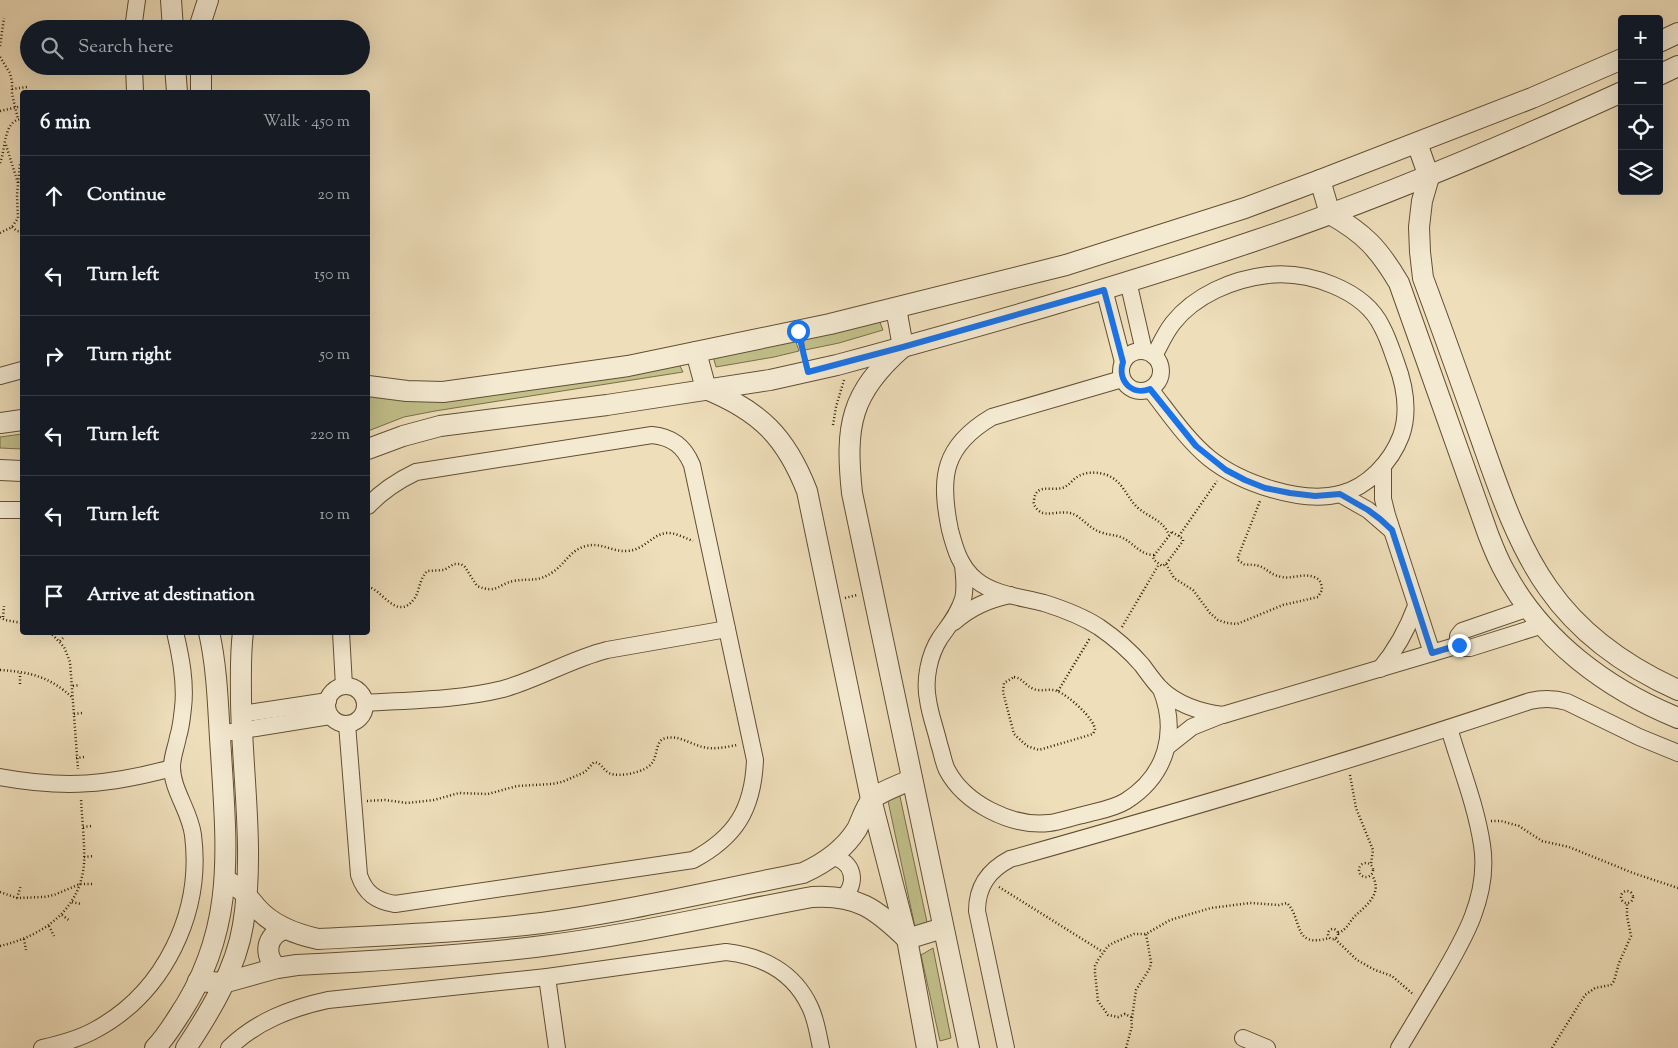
<!DOCTYPE html>
<meta charset="utf-8">
<style>
:root{--surface:#171b24;--page:#20242c;--text:#f1f3f6;--muted:#9ea1a6;--line:#363941}
body{margin:0;font-family:"Sorts Mill Goudy",serif;background:var(--page);color:var(--text)}
.controls{position:absolute;right:15px;top:15px;display:grid;overflow:hidden;border-radius:5px;box-shadow:0 5px 20px #0002}
.controls button{width:45px;height:45px;display:grid;place-items:center;padding:0;border:0;border-bottom:1px solid var(--line);background:var(--surface);color:var(--text);font:25px sans-serif}
.stop{position:absolute;width:15px;height:15px;margin:-11px;border:4px solid #1a73e8;border-radius:50%;background:#fff}
.stop.end{background:#1a73e8;border-color:#fff;box-shadow:0 1px 5px #0008}
.list{margin:0;padding:0;list-style:none}
h2{display:flex;justify-content:space-between;align-items:center;height:65px;margin:0;padding:0 20px;font-size:21px}
h2 small{font-size:16px;font-weight:400;color:var(--muted)}
.list li{display:grid;grid-template-columns:32px 1fr auto;gap:15px;align-items:center;box-sizing:border-box;height:80px;padding:0 20px;border-top:1px solid var(--line)}
.list b{display:block;font-size:19px;white-space:nowrap}
.list em{font-size:16px;font-style:normal;color:var(--muted)}
.icon{flex:none;width:28px;height:28px;fill:none;stroke:currentColor;stroke-width:2;stroke-linecap:round;stroke-linejoin:round}
.map{position:relative;flex:none;width:1678px;height:1048px;overflow:hidden}
.search{position:absolute;background:var(--surface);box-shadow:0 5px 20px #0002;left:20px;top:20px;width:350px;height:55px;display:flex;align-items:center;gap:12px;box-sizing:border-box;padding:0 18px;border-radius:28px;color:var(--muted);font-size:19px}
.panel{position:absolute;background:var(--surface);box-shadow:0 5px 20px #0002;left:20px;top:90px;width:350px;height:545px;border-radius:5px}
.map>svg:first-child{display:block}
.green{fill:#c1bf8a;stroke:#7a6f47}
.lines{fill:none;stroke-linecap:round;stroke-linejoin:round}
.minor-casing{stroke:#624f32;stroke-width:18}
.tertiary-casing{stroke:#624f32;stroke-width:22}
.path{stroke:#331f04;stroke-width:2.5;stroke-dasharray:1 2.5;stroke-linecap:butt}
.minor{stroke:#f4ead2;stroke-width:16}
.tertiary{stroke:#f4ead2;stroke-width:20}
.route{stroke:#1a73e8;stroke-width:6}
</style>
<div class="map">
<svg width="1678" height="1048" viewBox="0 0 1678 1048">
<rect width="100%" height="100%" fill="#eedeba"/>
<filter id="stains"><feTurbulence type="fractalNoise" baseFrequency=".004" numOctaves="4"/><feColorMatrix values="0 0 0 0 .2 0 0 0 0 .09 0 0 0 0 .02 0 0 0 .5 -.17"/></filter>
<radialGradient id="worn" r=".72"><stop offset=".6" stop-color="#630" stop-opacity="0"/><stop offset="1" stop-color="#630" stop-opacity=".3"/></radialGradient>
<g class="green">
<polygon points="879,320 883,330 839,343 805,350 803,337"/>
<polygon points="795,339 799,351 774,357 716,367 713,356"/>
<polygon points="678,362 683,372 435,411 404,417 368,431 368,396 399,398"/>
<polygon points="22,434 22,449 0,448 0,437"/>
<polygon points="899,792 927,922 915,927 888,801"/>
<polygon points="933,948 951,1038 940,1041 921,955"/>
</g>
<g class="lines">
<defs>
<g id="minor">
<polyline points="133,29 137,0"/>
<polyline points="134,66 135,92"/>
<polyline points="1128,281 1144,351"/>
<polyline points="1104,289 1123,362"/>
<circle cx="1141" cy="371" r="20"/>
<polyline points="0,376 22,370"/>
<path d="M1122,379L992,417C943,446 939,477 950,530C955,549 960,567 976,580C994,595 1022,597 1044,603C1063,609 1082,616 1099,627C1115,638 1130,651 1142,665C1148,673 1154,682 1161,689C1178,705 1200,712 1223,715L1459,645"/>
<path d="M1150,389C1169,413 1186,439 1209,458C1240,483 1301,504 1340,494C1368,487 1391,462 1401,436C1410,411 1405,386 1396,362C1392,351 1388,338 1382,327C1364,289 1308,271 1268,275C1233,279 1195,295 1173,323C1165,333 1160,345 1154,356"/>
<polyline points="1383,466 1383,499 1387,515 1432,653"/>
<polyline points="1340,494 1368,510 1390,529"/>
<polyline points="0,510 22,510"/>
<path d="M963,565C964,577 966,588 963,599C958,615 949,625 940,638C929,655 924,680 928,700C930,715 936,730 939,744C942,752 943,762 947,770C965,804 1012,827 1049,823C1060,822 1072,817 1083,815C1097,811 1113,809 1126,801C1167,775 1178,732 1161,689"/>
<polyline points="1529,608 1462,631 1458,636 1459,645 1464,648 1470,648 1543,625"/>
<path d="M954,622C971,607 988,600 1010,595"/>
<polyline points="341,632 344,686"/>
<path d="M1380,669C1396,650 1407,630 1416,606"/>
<circle cx="346" cy="705" r="19"/>
<path d="M365,703C411,700 458,700 503,689C539,679 571,659 607,650L727,629"/>
<polyline points="241,714 328,701"/>
<path d="M347,724L359,875C365,893 376,901 395,904L693,860C736,837 753,809 755,760L692,465C684,446 672,437 652,435L416,472C397,481 382,491 368,506"/>
<polyline points="219,734 330,716"/>
<polyline points="1168,746 1192,727 1222,715"/>
<path d="M0,777C65,789 109,785 172,768"/>
<path d="M832,857C854,861 858,883 843,898"/>
<polyline points="547,977 557,1048"/>
<polyline points="1243,1038 1267,1048"/>
<path d="M42,1048C60,1044 79,1039 95,1030C164,993 203,913 193,835C190,811 172,790 172,767C172,756 176,748 178,737C181,728 182,717 183,708C186,683 181,657 175,632"/>
<path d="M229,1048C257,1021 291,1008 328,1000L547,977L726,952C762,956 794,972 810,1007C816,1019 818,1034 821,1048"/>
<path d="M1006,1048L977,911C977,886 989,870 1010,859C1185,810 1358,759 1530,701C1543,698 1554,698 1567,702L1639,737L1678,753"/>
<path d="M1399,1048C1412,1026 1425,1005 1438,983C1463,941 1490,896 1482,845C1476,805 1460,766 1449,728"/>
</g>
<g id="tertiary">
<polyline points="171,0 173,29"/>
<polyline points="199,28 208,0"/>
<polyline points="1659,42 1678,33"/>
<polyline points="175,66 177,92"/>
<polyline points="201,66 201,92"/>
<polyline points="1659,75 1678,66"/>
<path d="M1417,143L1429,177L1422,201L1419,227L1420,252L1423,278C1443,332 1462,385 1481,439C1499,490 1517,544 1548,588C1580,634 1627,667 1678,690"/>
<path d="M1320,180L1330,214C1364,233 1379,249 1399,283L1488,534C1493,547 1498,560 1505,572C1542,641 1607,689 1678,718"/>
<path d="M896,308L903,347C850,393 845,426 852,493L969,1048"/>
<path d="M696,352L706,389C760,411 786,437 807,491L871,799L907,939L927,1048"/>
<polyline points="368,386 407,391 443,392 628,366 830,324 1066,265 1245,208 1320,180 1532,98 1622,59"/>
<polyline points="0,423 22,420"/>
<path d="M368,449L403,436L440,426L607,405L770,380L837,365C977,327 1116,288 1254,241C1379,199 1501,147 1622,92"/>
<polyline points="0,470 22,471"/>
<path d="M225,880C242,888 246,895 257,908C273,926 295,934 318,939C393,935 467,932 542,923C629,911 716,890 803,873C825,863 844,850 857,829C861,821 867,803 873,798C884,790 900,785 912,779"/>
<path d="M277,968C263,955 266,935 285,929"/>
<path d="M198,981L223,983L277,968L297,965C376,961 456,956 535,947C628,936 721,914 812,897C857,894 876,909 907,939L943,928"/>
<path d="M155,1048C164,1039 171,1028 178,1017C236,931 227,852 221,753C218,713 218,672 209,632"/>
<path d="M186,1048C210,1012 236,969 243,925C255,853 242,773 241,701C241,678 240,655 243,632"/>
</g>
</defs>
<use href="#minor" class="minor-casing"/>
<use href="#tertiary" class="tertiary-casing"/>
<g class="path">
<polyline points="0,46 4,18"/>
<polyline points="0,57 10,73 12,82 12,94 18,119"/>
<polyline points="12,89 27,87"/>
<polyline points="0,111 22,106"/>
<polyline points="6,145 18,183"/>
<path d="M0,163C6,149 3,120 22,119"/>
<polyline points="12,227 17,231 22,232"/>
<polyline points="0,233 12,227 18,218 17,195 20,164 22,159"/>
<polyline points="833,425 836,407 844,380"/>
<polygon points="1172,532 1183,539 1183,541 1166,564 1162,566 1154,560 1153,557"/>
<polyline points="1179,536 1217,481"/>
<path d="M1154,555C1140,555 1134,543 1121,537C1115,535 1109,535 1103,533C1092,530 1086,522 1077,516C1064,507 1046,519 1038,510C1035,507 1033,504 1034,500C1036,483 1051,491 1062,488C1069,486 1072,480 1077,477C1086,471 1098,472 1107,475C1124,482 1126,497 1138,508C1150,518 1163,520 1169,535"/>
<path d="M1166,564L1174,578L1193,590L1210,613L1218,620L1227,623L1237,624L1283,605L1318,597L1322,590C1322,584 1320,579 1314,577C1304,573 1292,579 1282,577C1265,574 1267,563 1245,565L1238,560V557L1260,501"/>
<path d="M368,587C382,589 397,622 414,599C420,591 418,582 427,571L444,570L454,564H461L465,567L477,586C497,594 497,585 513,581C529,578 537,583 553,572C565,564 570,550 586,546C601,542 612,552 627,551C645,550 653,533 668,533C676,533 685,538 693,541"/>
<polyline points="845,598 857,595"/>
<polyline points="0,617 5,620 22,623"/>
<polyline points="3,617 4,606"/>
<polyline points="1122,627 1159,564"/>
<polyline points="50,632 64,647 70,662 78,769"/>
<polyline points="60,641 63,638"/>
<path d="M0,670C31,672 50,677 73,698"/>
<path d="M1014,677C1023,678 1025,686 1034,689C1041,692 1050,688 1057,691C1068,695 1095,719 1095,730L1093,734L1039,750L1027,746L1014,734L1003,692L1004,683Z"/>
<polyline points="20,684 20,673"/>
<polyline points="73,686 80,685"/>
<polyline points="1058,691 1090,638"/>
<polyline points="74,714 82,713"/>
<polyline points="76,758 84,757"/>
<polyline points="1350,775 1356,808 1373,850 1371,864"/>
<path d="M367,801L385,800L407,803L434,800L459,793L488,794L517,786L552,784L562,782L585,772L594,762C602,763 603,770 609,773C619,778 646,772 652,763C658,755 655,740 666,738C679,735 690,744 703,747C714,750 726,747 737,745"/>
<polyline points="1491,821 1501,821 1519,826 1542,841 1569,847 1633,873 1678,888"/>
<polyline points="83,827 92,826"/>
<polyline points="84,857 94,856"/>
<circle cx="1366" cy="870" r="7"/>
<polyline points="999,887 1103,952"/>
<circle cx="1627" cy="897" r="6"/>
<polyline points="0,892 17,898 44,897 54,895 80,884 92,884"/>
<polyline points="17,898 21,885"/>
<polyline points="72,902 81,904"/>
<polyline points="62,915 70,921"/>
<polyline points="49,926 54,936"/>
<circle cx="1333" cy="934" r="5"/>
<path d="M1338,933C1348,929 1349,922 1355,916C1367,905 1383,893 1372,875"/>
<polyline points="24,939 26,950"/>
<polyline points="1335,939 1357,960 1375,970 1392,976 1414,995"/>
<path d="M0,946C42,936 80,911 84,864C85,843 82,820 81,799"/>
<polyline points="1132,1018 1136,990 1150,968 1151,962 1146,934"/>
<path d="M1126,1048L1132,1026L1131,1017L1125,1014L1118,1017L1108,1015L1098,1001L1095,973V966L1098,960L1108,946L1113,943L1134,934H1146L1170,920L1211,908L1250,903L1279,905L1287,903C1303,919 1292,949 1329,938"/>
<polyline points="1552,1048 1585,995 1595,988 1611,985 1614,981 1619,963 1631,936 1627,916 1627,903"/>
</g>
<use href="#minor" class="minor"/>
<use href="#tertiary" class="tertiary"/>
</g>
<g class="lines">
<path class="route" d="M798,331L808,372L903,347L1104,290L1123,362C1117,381 1132,396 1150,389L1196,446L1226,470L1245,480L1265,488L1290,493L1315,496L1340,494L1368,510L1380,519L1392,530L1432,653L1459,645"/>
</g>
<rect width="100%" height="100%" filter="url(#stains)"/>
<rect width="100%" height="100%" fill="url(#worn)"/>
</svg>
<div class="controls">
<button>+</button>
<button>−</button>
<button><svg class="icon" aria-label="locate" viewBox="0 0 24 24"><circle cx="12" cy="12" r="6"/><path d="M12 2v4M12 18v4M2 12h4M18 12h4"/></svg></button>
<button><svg class="icon" aria-label="layers" viewBox="0 0 24 24"><path d="M12 4l9 5-9 5-9-5zM3 14l9 5 9-5"/></svg></button>
</div>
<div class="stop" style="left:798px;top:331px"></div>
<div class="stop end" style="left:1459px;top:645px"></div>
<div class="search"><svg class="icon" aria-label="search" viewBox="0 0 24 24"><circle cx="10" cy="10" r="6"/><path d="M15 15l6 6"/></svg>Search here</div>
<section class="panel">
<h2>6 min<small>Walk · 450 m</small></h2>
<ul class="list">
<li><svg class="icon" aria-label="ahead" viewBox="0 0 24 24"><path d="M12 20V5M6 11l6-6 6 6"/></svg><div><b>Continue</b></div><em>20 m</em></li>
<li><svg class="icon" aria-label="left" viewBox="0 0 24 24"><path d="M17 20v-9H6M10 6l-5 5 5 5"/></svg><div><b>Turn left</b></div><em>150 m</em></li>
<li><svg class="icon" aria-label="right" viewBox="0 0 24 24"><path d="M7 20v-9h11M14 6l5 5-5 5"/></svg><div><b>Turn right</b></div><em>50 m</em></li>
<li><svg class="icon" aria-label="left" viewBox="0 0 24 24"><path d="M17 20v-9H6M10 6l-5 5 5 5"/></svg><div><b>Turn left</b></div><em>220 m</em></li>
<li><svg class="icon" aria-label="left" viewBox="0 0 24 24"><path d="M17 20v-9H6M10 6l-5 5 5 5"/></svg><div><b>Turn left</b></div><em>10 m</em></li>
<li><svg class="icon" aria-label="arrive" viewBox="0 0 24 24"><path d="M6 21V4h12l-3 4 3 4H6"/></svg><div><b>Arrive at destination</b></div></li>
</ul>
</section>
</div>
